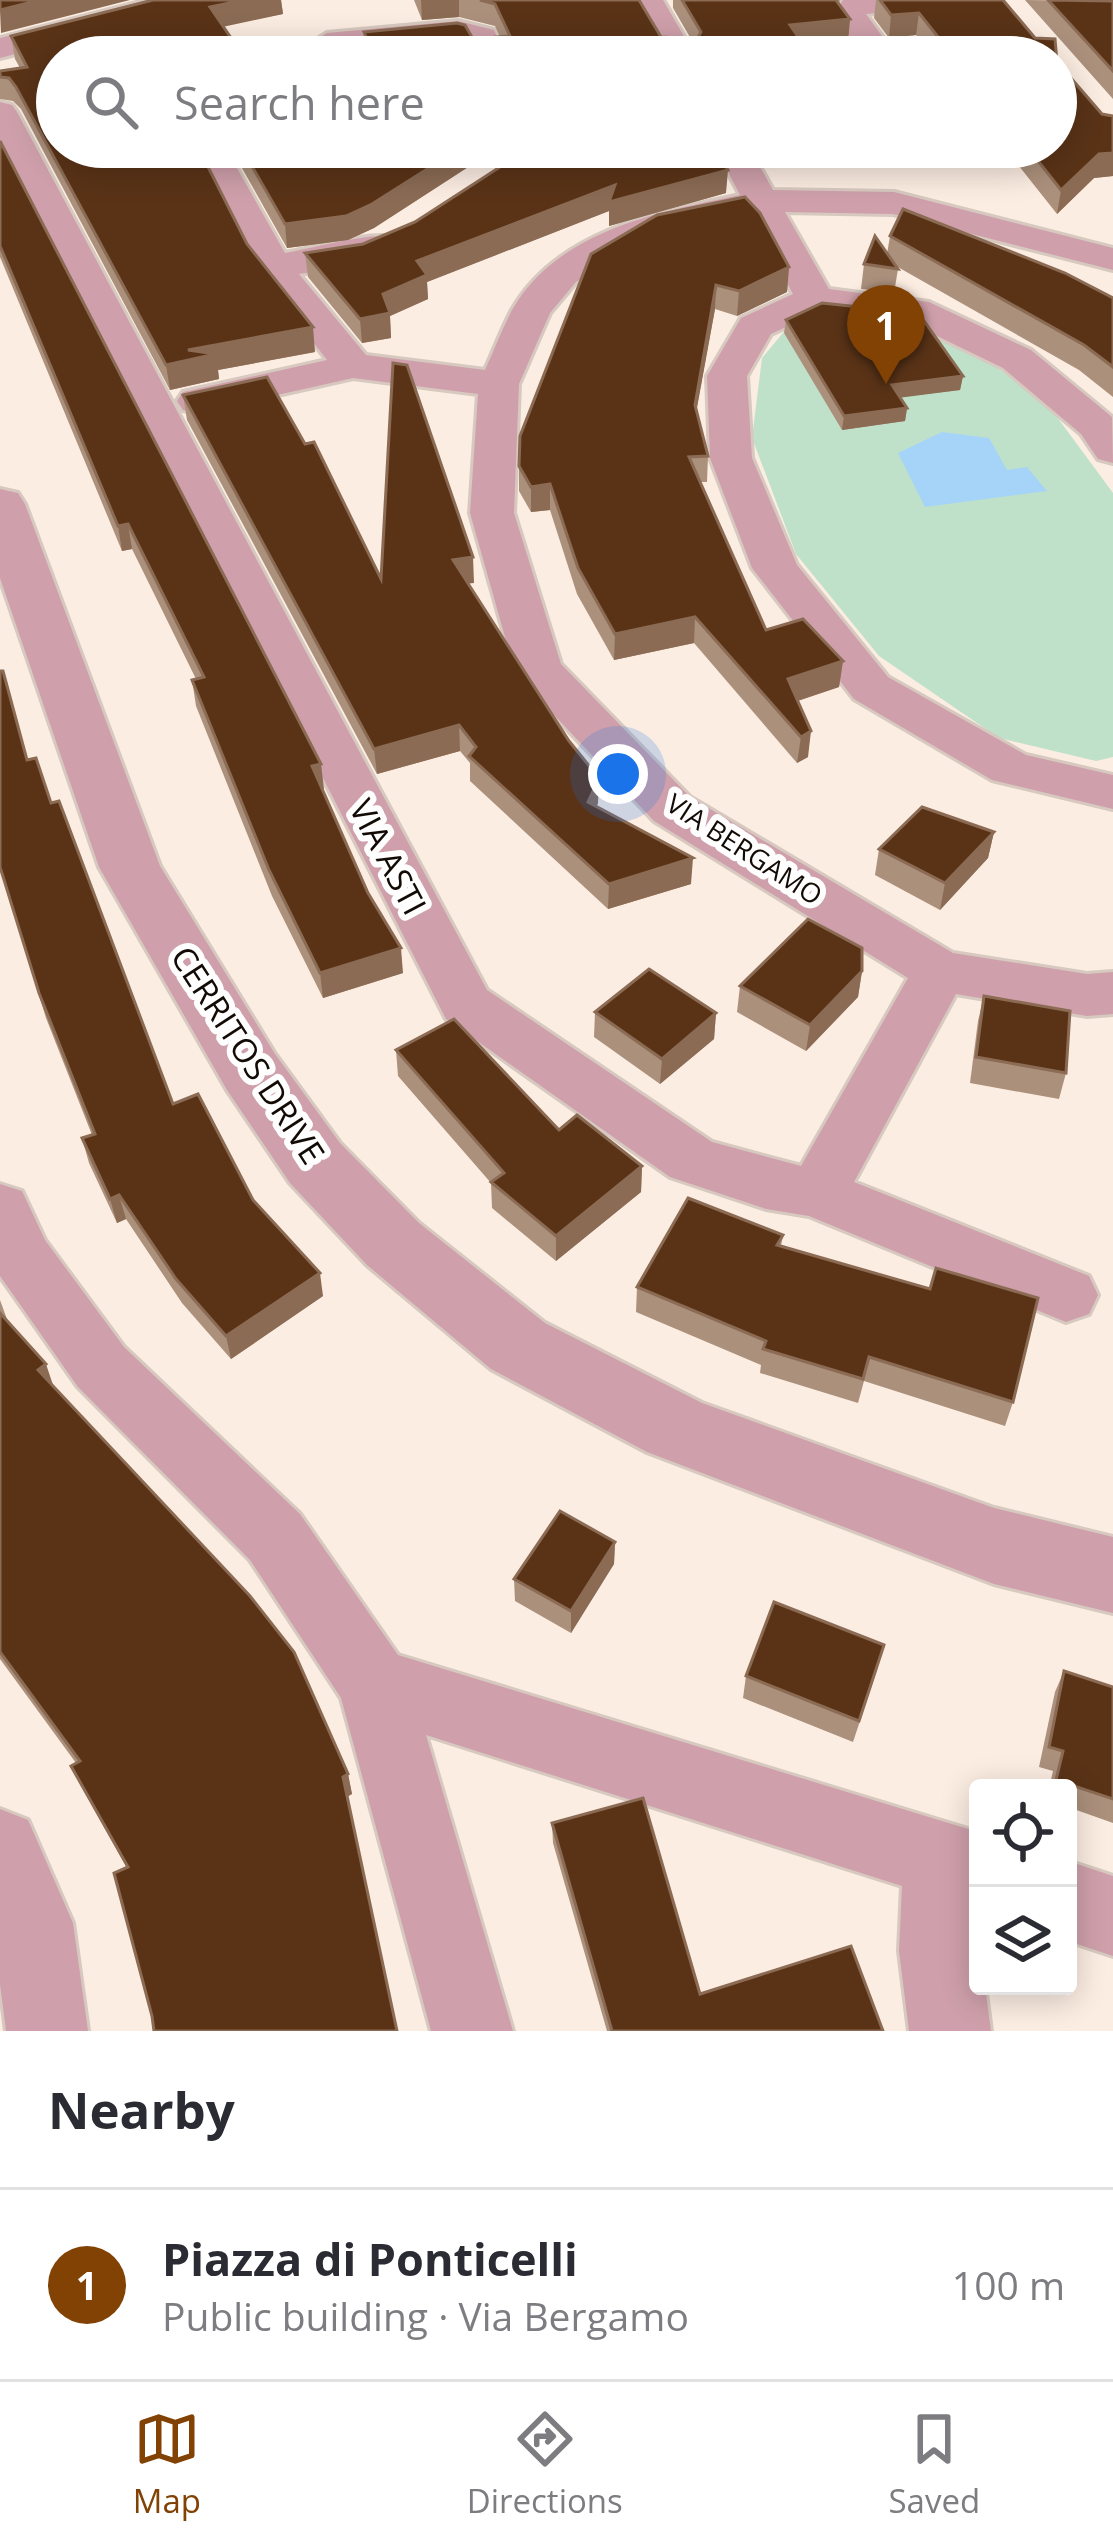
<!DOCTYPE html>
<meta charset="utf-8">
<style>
:root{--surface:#fff;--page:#f7f7f7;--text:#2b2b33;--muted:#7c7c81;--line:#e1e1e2;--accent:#814204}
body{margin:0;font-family:"Open Sans",sans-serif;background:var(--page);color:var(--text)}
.controls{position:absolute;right:36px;bottom:36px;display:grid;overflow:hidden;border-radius:12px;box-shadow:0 6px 30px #0003}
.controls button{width:108px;height:108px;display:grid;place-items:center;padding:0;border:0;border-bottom:3px solid var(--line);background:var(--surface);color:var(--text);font:60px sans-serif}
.you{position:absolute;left:618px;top:774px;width:42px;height:42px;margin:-30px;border:9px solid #fff;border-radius:50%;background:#1a73e8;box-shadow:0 0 0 18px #1a73e833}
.badge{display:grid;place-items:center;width:78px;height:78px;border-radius:50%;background:var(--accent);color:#fff;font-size:39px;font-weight:700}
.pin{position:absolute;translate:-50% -99px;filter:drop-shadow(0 3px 6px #0008)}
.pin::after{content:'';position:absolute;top:63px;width:42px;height:36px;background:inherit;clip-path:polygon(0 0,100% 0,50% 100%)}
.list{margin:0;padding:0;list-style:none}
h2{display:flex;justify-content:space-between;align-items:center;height:156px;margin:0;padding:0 48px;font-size:51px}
h2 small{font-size:39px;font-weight:400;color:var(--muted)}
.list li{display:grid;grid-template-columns:78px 1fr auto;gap:36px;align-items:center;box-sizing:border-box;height:192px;padding:0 48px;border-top:3px solid var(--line)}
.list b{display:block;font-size:45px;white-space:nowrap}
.list p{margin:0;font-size:39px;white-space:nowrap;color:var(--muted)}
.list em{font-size:39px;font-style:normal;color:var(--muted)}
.icon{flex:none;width:66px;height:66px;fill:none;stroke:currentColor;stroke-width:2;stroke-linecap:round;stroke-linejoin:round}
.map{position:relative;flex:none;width:1113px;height:2031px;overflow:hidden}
.search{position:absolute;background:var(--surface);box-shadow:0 6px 30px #0003;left:36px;right:36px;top:36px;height:132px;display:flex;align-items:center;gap:30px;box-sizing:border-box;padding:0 42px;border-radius:66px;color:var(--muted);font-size:45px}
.sheet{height:348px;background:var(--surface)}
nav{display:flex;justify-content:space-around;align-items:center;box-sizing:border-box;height:168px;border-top:3px solid var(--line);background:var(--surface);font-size:33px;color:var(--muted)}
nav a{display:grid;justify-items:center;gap:6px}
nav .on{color:var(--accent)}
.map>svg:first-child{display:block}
.green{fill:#bfe1c9}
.water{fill:#a6d4f8}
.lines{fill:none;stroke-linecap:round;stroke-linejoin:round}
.minor-casing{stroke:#d7c9bf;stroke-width:6}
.tertiary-casing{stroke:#d7c9bf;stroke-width:6}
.minor{fill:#cfa0ab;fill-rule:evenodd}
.tertiary{fill:#cfa0ab;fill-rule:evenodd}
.wall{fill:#ab907c}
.shaded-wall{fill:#8b6b54}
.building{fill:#5a3317;stroke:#8b6b54;stroke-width:3}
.labels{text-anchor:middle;stroke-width:12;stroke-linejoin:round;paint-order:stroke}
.far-street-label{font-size:27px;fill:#120a05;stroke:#fdfefd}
.street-label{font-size:33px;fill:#120a05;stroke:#fdfefd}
</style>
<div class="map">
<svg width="1113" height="2031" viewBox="0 0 1113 2031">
<rect width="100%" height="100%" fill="#fcede2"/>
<polygon class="green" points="787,328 937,329 1043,398 1113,493 1113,757 1096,761 999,738 879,656 796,554 752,438 762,358"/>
<polygon class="water" points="942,432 989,438 1007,470 1027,467 1047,491 925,507 898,453"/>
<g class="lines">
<defs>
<g id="minor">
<polygon points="148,0 201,0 196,7 0,58 0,38"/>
<polygon points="631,0 663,0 696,57 664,57"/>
<polygon points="843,0 937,0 921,9 866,14 897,57 865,57 834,15"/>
<polygon points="458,21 494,30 506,57 474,57 469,43 458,41 327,53 311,43 327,33"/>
<path d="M0,102L12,105L17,112L487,990L712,1142L801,1166L908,978L654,821L521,680L514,669L470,513L478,394L353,378L198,413L183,410L177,401L183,392L327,360L254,266L191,147H225L285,253C310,249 371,232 391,237L397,245C377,271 329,269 299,274L366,355L485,370C494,350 502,329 512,310C558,230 659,212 740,195L715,147H749L773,190L894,192L1113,248V270L893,214L785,212L829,289L929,302L1031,350L1112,417L1113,463L1098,459L1081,434L1003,368L906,321L820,311L771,334L747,376L752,458L797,565L888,677L1026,755L1113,775V809L992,780L854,699L752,568L710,458L707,376L741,318L793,294L751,215L654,235L576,282L550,313L519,384L514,513L561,664L690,797L953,953L1087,974L1113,972V1014L1087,1016L956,994L854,1182L1089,1276L1098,1295L1089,1314L1066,1322L809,1216L766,1209L670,1177L446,1019L0,145Z"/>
<polygon points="0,1184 22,1191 45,1240 124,1347 300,1514 398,1655 978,1832 978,1986 985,1986 991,2031 909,2031 899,1951 902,1886 426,1735 513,2031 431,2031 341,1698 250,1560 78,1387 0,1276"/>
<polygon points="0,1809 28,1820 73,1923 88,2031 6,2031 0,1984"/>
<polygon points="1068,1861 1113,1876 1113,1956 1068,1941"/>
</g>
<polygon id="tertiary" points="0,489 18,493 25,504 160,866 275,1054 340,1143 419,1223 545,1323 702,1403 994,1508 1113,1537 1113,1613 994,1584 647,1452 491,1369 367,1265 290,1183 227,1090 99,867 0,578"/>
</defs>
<use href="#minor" class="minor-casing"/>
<use href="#tertiary" class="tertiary-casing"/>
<use href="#minor" class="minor"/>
<use href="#tertiary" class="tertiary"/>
</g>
<g class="wall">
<polygon points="153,0 281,0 283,14 57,57 247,244 315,352 218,370 219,379 170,390 21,109 13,101 0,99 0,71 20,68 15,59 11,36"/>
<polygon points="414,0 639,0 661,37 691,39 673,8 673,0 840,0 838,4 850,19 848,41 804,45 812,57 367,57 364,32 473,39 500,37 495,26 459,17 422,20"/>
<polygon points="876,0 1003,0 1035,38 1055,39 1057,62 1102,114 1113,116 1113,176 1094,178 1057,214 1004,147 1056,147 1056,57 933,57 916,35 889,38 874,18"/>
<polygon points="1025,0 1113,1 1113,99"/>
<polygon points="0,141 321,764 322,790 403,973 323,998 272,896 196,706 192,680 196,679 132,549 122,551 0,257"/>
<polygon points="230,147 306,147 317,163 401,149 400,147 499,147 374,228 348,240 287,248"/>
<polygon points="514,158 726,193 609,226 609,211 427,282 428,299 390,316 391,338 362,343 308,277 305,253 363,244 415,222"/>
<polygon points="890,236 1113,298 1113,397 1079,370 896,266 898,269 894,293 861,289 864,264 887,254"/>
<polygon points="591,254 789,267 787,292 737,316 715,309 696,411 708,456 707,482 700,482 766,630 843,661 839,687 798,701 808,757 797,763 694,643 614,660 577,594 550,510 531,512 519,491 519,466"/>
<polygon points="786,320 963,376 960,390 900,397 907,408 905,421 842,430 784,333"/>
<polygon points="183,395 381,579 474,583 468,583 569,741 599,778 597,807 691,884 608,909 470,781 470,763 460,751 377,774 187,420"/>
<polygon points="27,760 51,803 173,1104 253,1200 323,1296 231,1359 182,1303 126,1219 117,1223 89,1163 82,1138 92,1135 46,1018 4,881"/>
<polygon points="994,832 988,858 940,910 875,875 879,849"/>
<polygon points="862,971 858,997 806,1051 737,1012 740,986"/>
<polygon points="984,996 1066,1073 1059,1099 970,1083 978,1021"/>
<polygon points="595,1012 716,1013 714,1039 660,1084 594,1037"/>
<polygon points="396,1050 559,1130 642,1166 641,1192 556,1261 492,1208 491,1183 398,1076"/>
<polygon points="783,1235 781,1246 1013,1402 1005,1426 864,1381 858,1403 760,1373 761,1365 636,1312 637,1287"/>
<polygon points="0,1300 8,1322 53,1386 348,1774 352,1794 127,1868 81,1786 71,1766 76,1763 0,1659"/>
<polygon points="615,1542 614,1564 571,1633 515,1601 514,1579"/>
<polygon points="878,1667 853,1742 743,1698 746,1676"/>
<polygon points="1064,1671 1113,1687 1113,1823 1068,1807 1068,1788 1049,1788 1053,1771 1039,1767 1055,1692"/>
<polygon points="552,1823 700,1994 883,2031 607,2031 553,1843"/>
</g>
<g class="shaded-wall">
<polygon points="40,0 130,0 1,33 0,10"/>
<polygon points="244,0 281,0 283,14 213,29 210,7"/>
<polygon points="421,0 459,0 459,17 422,20"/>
<polygon points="919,13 916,35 889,38 891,15"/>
<polygon points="850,19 848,41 788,47 790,25"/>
<polygon points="462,147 499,147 374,228 348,240 287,248 285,224"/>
<polygon points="1113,153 1113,176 1094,178 1057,214 1061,190 1099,154"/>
<polygon points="728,170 726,193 609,226 609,211 427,282 428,299 390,316 391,338 362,343 360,319 417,261 615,185"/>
<polygon points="789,267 787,292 737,316 739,291"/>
<polygon points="716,285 715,309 693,430 695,405"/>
<polygon points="313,327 315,352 218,370 219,379 170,390 166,365 188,350"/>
<polygon points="963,376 960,390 890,399 892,385"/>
<polygon points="907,408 905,421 842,430 844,416"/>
<polygon points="550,484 550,510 531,512 531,487"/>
<polygon points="128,524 132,549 122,551 118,526"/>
<polygon points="473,557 474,583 455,585 453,560"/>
<polygon points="695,617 694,643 614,660 615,634"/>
<polygon points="843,661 839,687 785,705 788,679"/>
<polygon points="459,725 460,751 377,774 374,749"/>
<polygon points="811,731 808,757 797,763 801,737"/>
<polygon points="321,764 324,789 315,792 312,766"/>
<polygon points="599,778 598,803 588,828 588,802"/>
<polygon points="994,832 988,858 940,910 945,883"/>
<polygon points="693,858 691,884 608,909 609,884"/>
<polygon points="401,948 403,973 323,998 320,973"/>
<polygon points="862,971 858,997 806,1051 810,1025"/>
<polygon points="716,1013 714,1039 660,1084 662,1059"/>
<polygon points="642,1166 641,1192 556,1261 556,1236"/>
<polygon points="119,1195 126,1219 117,1223 110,1199"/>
<polygon points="320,1273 323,1296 231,1359 226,1336"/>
<polygon points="46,1364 54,1388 38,1370"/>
<polygon points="615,1542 614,1564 571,1633 571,1611"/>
<polygon points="348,1774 352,1794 347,1797 343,1777"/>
</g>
<g class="building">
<polygon points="0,0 40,0 0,10"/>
<polygon points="153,0 244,0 210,7 244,57 57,57 57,147 198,147 247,244 313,327 188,350 216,354 166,365 16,87 9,78 0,77 0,71 27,67 11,36"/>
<polygon points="480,0 639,0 661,37 697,39 701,32 682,0 836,0 850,19 790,25 812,57 374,57 364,32 457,23 465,25 473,39 510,36 495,4"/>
<polygon points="880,0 1003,0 1035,38 1055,39 1057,62 1102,114 1113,116 1113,153 1099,154 1061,190 1027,147 1056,147 1056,57 954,57 919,13 891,15"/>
<polygon points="1048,0 1113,1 1113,71"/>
<polygon points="0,141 321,764 312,766 368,893 401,948 320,973 269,870 192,680 204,677 128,524 118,526 0,246"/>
<polygon points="241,147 306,147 317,163 408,147 462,147 372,204 346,216 285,224"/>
<polygon points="525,147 714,147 728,170 609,202 615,185 417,261 427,275 383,294 390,313 360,319 305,253 363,244 415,222 514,158"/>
<polygon points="745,197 760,213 789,267 739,291 716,285 695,405 708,456 689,457 766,630 803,619 843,661 788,679 811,731 801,737 695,617 615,634 578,568 550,484 531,487 519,466 520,436 591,254 657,215"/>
<polygon points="903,209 1065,273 1113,298 1113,367 1084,345 890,236"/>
<polygon points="875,236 898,269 864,264"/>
<polygon points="822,303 907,312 924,321 963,376 892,385 907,408 844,416 786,320"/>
<polygon points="393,363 407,365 473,557 453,560 569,741 599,778 588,802 693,858 609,884 469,756 476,747 459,725 374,749 183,395 267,377 305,444 314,442 381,579"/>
<polygon points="0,671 3,671 27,760 36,758 51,803 59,801 173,1104 198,1094 253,1200 320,1273 226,1336 176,1279 119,1195 110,1199 82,1138 95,1134 39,993 0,867"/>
<polygon points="922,807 994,832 945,883 879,849"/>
<polygon points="808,919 862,948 862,971 810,1025 740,986"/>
<polygon points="649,969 716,1013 662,1059 595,1012"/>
<polygon points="984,996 1070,1011 1066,1073 976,1057"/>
<polygon points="454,1019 559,1130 577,1115 642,1166 556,1236 491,1182 504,1173 396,1050"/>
<polygon points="688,1198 783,1235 777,1245 930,1289 936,1268 1038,1298 1013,1402 869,1357 863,1379 763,1349 766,1341 637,1287"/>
<polygon points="0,1313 46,1364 38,1370 250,1596 294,1652 348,1774 343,1777 397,2031 154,2031 152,2016 114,1873 128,1867 71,1766 80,1761 0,1652"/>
<polygon points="560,1511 615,1542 571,1611 514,1579"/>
<polygon points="774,1602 884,1645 859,1721 746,1676"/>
<polygon points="1064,1671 1113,1687 1113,1799 1056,1780 1063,1751 1049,1747"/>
<polygon points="643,1798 700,1994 851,1946 883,2031 612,2031 552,1823"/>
</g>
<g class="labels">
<g class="far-street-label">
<text transform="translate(744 850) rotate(33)" y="9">VIA BERGAMO</text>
</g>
<g class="street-label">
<text transform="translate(388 857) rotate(62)" y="12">VIA ASTI</text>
<text transform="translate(248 1055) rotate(57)" y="12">CERRITOS DRIVE</text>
</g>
</g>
</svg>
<div class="controls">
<button><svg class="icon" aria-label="locate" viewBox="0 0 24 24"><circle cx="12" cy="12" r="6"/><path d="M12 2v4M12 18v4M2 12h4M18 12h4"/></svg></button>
<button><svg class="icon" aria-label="layers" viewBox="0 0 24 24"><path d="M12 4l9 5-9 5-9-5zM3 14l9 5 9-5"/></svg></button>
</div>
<div class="you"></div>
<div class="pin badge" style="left:886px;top:384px">1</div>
<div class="search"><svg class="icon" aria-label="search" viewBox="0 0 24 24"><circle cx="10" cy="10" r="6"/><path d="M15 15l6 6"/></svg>Search here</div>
</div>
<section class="sheet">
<h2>Nearby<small></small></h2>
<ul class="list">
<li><span class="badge">1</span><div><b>Piazza di Ponticelli</b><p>Public building · Via Bergamo</p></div><em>100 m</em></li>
</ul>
</section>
<nav>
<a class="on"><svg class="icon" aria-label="map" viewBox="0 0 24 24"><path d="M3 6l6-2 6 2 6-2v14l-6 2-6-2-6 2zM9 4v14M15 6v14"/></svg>Map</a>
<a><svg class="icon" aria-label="directions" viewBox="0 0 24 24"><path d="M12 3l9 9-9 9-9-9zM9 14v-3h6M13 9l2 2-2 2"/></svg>Directions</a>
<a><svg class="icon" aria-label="saved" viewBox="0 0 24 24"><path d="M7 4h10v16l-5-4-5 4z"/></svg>Saved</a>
</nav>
